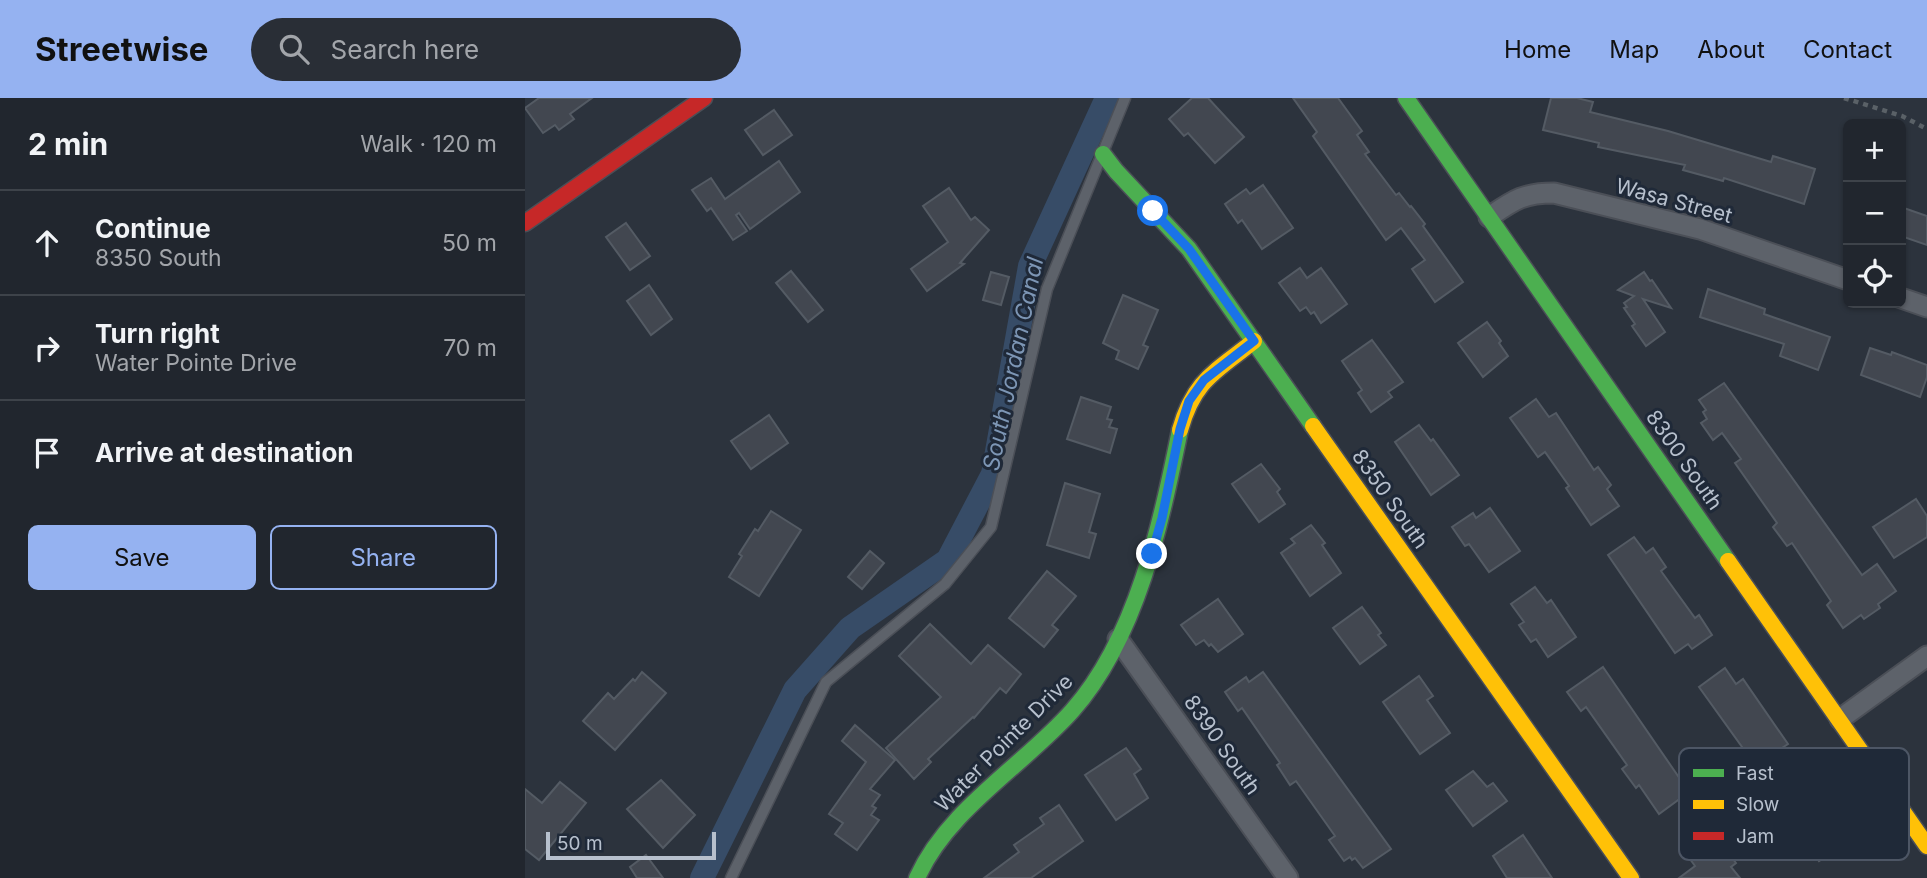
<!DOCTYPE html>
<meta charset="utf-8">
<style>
:root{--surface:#21262e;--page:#292e36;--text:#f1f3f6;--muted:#a2a5aa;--line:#3e434a;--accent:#95b2f1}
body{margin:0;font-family:Inter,sans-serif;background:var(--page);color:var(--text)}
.controls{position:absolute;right:21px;top:21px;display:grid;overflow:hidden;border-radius:10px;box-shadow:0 2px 5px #0004}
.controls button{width:63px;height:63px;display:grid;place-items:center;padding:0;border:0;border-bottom:2px solid var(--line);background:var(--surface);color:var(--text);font:35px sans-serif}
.scale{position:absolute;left:21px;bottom:18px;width:170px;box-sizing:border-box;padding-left:7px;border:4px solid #b7c0cd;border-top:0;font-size:19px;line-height:24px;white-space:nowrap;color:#b7c0cd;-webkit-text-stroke:5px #1f2938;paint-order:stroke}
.stop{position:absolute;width:21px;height:21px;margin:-16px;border:5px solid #1a73e8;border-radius:50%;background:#fff}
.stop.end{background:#1a73e8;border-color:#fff;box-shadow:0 2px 7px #0008}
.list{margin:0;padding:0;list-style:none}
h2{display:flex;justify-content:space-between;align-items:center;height:91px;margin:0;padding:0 28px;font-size:30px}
h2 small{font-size:23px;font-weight:400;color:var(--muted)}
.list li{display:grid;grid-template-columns:46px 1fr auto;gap:21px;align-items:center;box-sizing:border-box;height:105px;padding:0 28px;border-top:2px solid var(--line)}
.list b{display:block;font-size:26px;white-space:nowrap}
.list p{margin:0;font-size:23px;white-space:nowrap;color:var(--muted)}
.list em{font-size:23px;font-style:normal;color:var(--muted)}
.actions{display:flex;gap:14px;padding:21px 28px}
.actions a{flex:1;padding:16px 0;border:2px solid var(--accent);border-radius:10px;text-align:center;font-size:24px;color:var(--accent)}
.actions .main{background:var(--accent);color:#111}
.icon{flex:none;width:38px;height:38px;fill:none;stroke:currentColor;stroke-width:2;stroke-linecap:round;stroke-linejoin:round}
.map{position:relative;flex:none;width:1402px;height:780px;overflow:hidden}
header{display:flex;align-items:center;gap:42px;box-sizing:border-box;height:98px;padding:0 35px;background:var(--accent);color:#111}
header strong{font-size:33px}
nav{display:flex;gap:38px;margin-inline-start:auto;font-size:24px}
.search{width:490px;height:63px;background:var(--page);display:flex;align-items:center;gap:18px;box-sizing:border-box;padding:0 24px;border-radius:38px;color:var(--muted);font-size:26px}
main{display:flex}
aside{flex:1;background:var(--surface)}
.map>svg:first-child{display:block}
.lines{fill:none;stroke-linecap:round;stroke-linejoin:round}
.canal{stroke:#374c67;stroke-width:24}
.building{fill:#424750;stroke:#545b64;stroke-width:2}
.lane-casing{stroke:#4b4f57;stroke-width:13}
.street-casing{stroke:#4b4f57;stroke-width:23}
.fast-casing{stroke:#4b4f57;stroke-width:19}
.slow-casing{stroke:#4b4f57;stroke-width:19}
.jam-casing{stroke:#4b4f57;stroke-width:19}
.path{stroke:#5a6167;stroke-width:4.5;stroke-dasharray:5 5;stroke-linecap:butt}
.lane{stroke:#5d626a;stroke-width:10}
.street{stroke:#5d626a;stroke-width:19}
.fast{stroke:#4caf50;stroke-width:16}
.slow{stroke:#ffc107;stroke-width:16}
.jam{stroke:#c62828;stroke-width:16}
.route{stroke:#1a73e8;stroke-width:9}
.labels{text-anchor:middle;stroke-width:6;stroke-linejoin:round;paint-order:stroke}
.street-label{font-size:21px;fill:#b7c0cd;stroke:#1f2938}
.water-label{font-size:23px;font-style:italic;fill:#7d96b5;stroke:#1f2938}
.key{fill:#1f2938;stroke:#4d5665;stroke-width:2}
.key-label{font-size:19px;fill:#b7c0cd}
</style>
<header>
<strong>Streetwise</strong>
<div class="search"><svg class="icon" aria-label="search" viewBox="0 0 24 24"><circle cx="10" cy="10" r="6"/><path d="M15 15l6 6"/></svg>Search here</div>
<nav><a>Home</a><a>Map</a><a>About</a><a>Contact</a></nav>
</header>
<main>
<aside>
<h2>2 min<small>Walk · 120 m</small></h2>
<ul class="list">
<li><svg class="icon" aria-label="ahead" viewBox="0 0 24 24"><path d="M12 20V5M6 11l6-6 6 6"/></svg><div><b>Continue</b><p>8350 South</p></div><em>50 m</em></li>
<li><svg class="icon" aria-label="right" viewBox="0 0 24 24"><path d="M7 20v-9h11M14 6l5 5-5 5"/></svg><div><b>Turn right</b><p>Water Pointe Drive</p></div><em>70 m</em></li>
<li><svg class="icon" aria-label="arrive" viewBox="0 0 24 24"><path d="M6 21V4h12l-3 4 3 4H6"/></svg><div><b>Arrive at destination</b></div></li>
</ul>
<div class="actions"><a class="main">Save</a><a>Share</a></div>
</aside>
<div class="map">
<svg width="1402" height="780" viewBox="0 0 1402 780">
<rect width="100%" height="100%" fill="#2c333d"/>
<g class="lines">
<polyline class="canal" points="177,780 270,592 325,530 423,462 468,376 505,168 582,0"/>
</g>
<g class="building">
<polygon points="14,0 67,0 45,16 49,21 34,32 30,27 18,35 0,10"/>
<polygon points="667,0 683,0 719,39 690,65 663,35 659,38 644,21"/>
<polygon points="768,0 813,0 837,33 832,37 844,54 840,56 871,97 874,95 885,109 886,108 900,126 898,128 938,184 910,204 887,171 900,162 876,130 861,142 788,38 792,34"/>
<polygon points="1026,0 1052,0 1068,4 1065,14 1143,33 1246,64 1248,58 1290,71 1279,106 1199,80 1198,83 1158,72 1160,67 1073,49 1074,45 1018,32"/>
<polygon points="249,12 267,37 238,57 220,32"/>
<polygon points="254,63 275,94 225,131 214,115 211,117 222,133 208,142 186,110 182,113 167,92 186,80 200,101"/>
<polygon points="738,87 768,130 737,151 717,122 713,125 700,106 721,91 725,96"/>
<polygon points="424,90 446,122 450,119 464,132 435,165 439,166 402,193 386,171 423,144 398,108"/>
<polygon points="1376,109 1402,118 1402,147 1376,138"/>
<polygon points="101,125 125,158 105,172 81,139"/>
<polygon points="775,170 782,180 796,170 822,206 796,225 789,214 786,216 781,209 775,213 754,185"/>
<polygon points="266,173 298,212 283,224 251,185"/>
<polygon points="466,174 484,179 476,207 458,202"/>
<polygon points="1119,174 1125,183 1127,182 1146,210 1118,201 1140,234 1121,248 1107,228 1110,226 1099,210 1102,209 1099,205 1109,198 1093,192"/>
<polygon points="124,187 147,221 126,237 102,203"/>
<polygon points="1183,191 1240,211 1239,216 1305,239 1293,272 1255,258 1259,246 1175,219"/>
<polygon points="598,197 633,212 618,247 623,249 613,271 591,261 594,253 578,245"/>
<polygon points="962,224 976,243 974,245 983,258 958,279 933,245"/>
<polygon points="847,242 878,284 863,294 867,299 846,314 833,295 837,292 817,263"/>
<polygon points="1345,250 1366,257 1367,254 1402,267 1402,279 1395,299 1336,277"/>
<polygon points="1199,285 1337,477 1352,466 1371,493 1353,506 1355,510 1339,521 1336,517 1318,530 1302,507 1306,503 1267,445 1262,448 1248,429 1252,425 1210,365 1216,361 1197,335 1188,342 1176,325 1182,321 1178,314 1181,312 1174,302"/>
<polygon points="556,299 586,309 582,321 587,322 584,329 592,331 585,355 542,341"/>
<polygon points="1011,301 1024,319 1031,315 1069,372 1073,369 1086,387 1082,391 1094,408 1066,427 1041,390 1044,388 1020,354 1013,359 985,320"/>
<polygon points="244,317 263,345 226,371 206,343"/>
<polygon points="894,327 906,343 908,341 934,377 906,397 870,344"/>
<polygon points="736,366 755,391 752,394 760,406 734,424 707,386"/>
<polygon points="540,385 575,396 564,434 571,436 564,460 522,447"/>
<polygon points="1391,401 1402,418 1402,439 1369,460 1348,429"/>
<polygon points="965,410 995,453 964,474 944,446 940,448 927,429 948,415 951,420"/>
<polygon points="246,413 276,432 234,498 204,479 217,458 214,456 230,431 233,433"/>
<polygon points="786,427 800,445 797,447 816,475 785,498 756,455 770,445 766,441"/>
<polygon points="1109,439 1121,455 1128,450 1141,469 1136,473 1170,520 1174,517 1187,537 1167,551 1163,546 1150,555 1083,457"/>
<polygon points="345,453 359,465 337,491 323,479"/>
<polygon points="522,473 551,498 527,527 533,532 519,549 484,520"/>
<polygon points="1010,489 1022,505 1026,502 1051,539 1023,559 1011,541 1006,544 994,527 999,524 986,506"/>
<polygon points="693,501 718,536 693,554 686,546 684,548 679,542 671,547 656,527"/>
<polygon points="837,509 856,535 853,537 861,547 835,566 808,530"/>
<polygon points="405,526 446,566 463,547 496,576 481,595 475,590 449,620 448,619 403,661 406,664 389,681 361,650 416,599 374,558"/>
<polygon points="1078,569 1164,694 1134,716 1114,687 1111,690 1097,671 1102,667 1061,609 1056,613 1042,594"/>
<polygon points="1200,570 1211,586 1218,581 1263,646 1257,650 1293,701 1295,700 1315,728 1318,726 1331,745 1311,759 1307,754 1294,763 1214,652 1217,649 1174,589"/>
<polygon points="117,574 141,595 90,652 58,623 83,595 89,601 108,581 110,583"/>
<polygon points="738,574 866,751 838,770 830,760 827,762 825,759 819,763 804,742 810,738 771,683 765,687 752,667 755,665 717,610 713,613 700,594 721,579 724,584"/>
<polygon points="894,578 908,598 902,602 925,635 895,656 858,604"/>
<polygon points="330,627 370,662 345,691 355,697 347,708 351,710 346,717 354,722 332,752 310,736 318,725 304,716 341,664 317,643"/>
<polygon points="601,650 616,671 609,676 623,700 591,722 560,677"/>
<polygon points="948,673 962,689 968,685 982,703 948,728 921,692"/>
<polygon points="136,682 170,717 138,750 102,711"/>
<polygon points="35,684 61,705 14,762 0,751 0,691 17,705"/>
<polygon points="534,707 558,743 506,780 459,780 494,754 489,747 519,726 515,720"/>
<polygon points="1184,730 1211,765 1206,769 1215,780 1154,780 1170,768 1157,750"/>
<polygon points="998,737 1027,780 982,780 968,758"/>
<polygon points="121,757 138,780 112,780 105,769"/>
</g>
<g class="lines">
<defs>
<polyline id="lane" points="206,780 301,584 420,486 466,429 522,191 600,0"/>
<g id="street">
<path d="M964,119C989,102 998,95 1029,95L1175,131L1323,182"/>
<polyline points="1376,200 1402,209"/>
<polyline points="593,541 763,780"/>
<polyline points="1315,621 1402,558"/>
</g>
<g id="fast">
<polyline points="881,0 1203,463"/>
<polyline points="578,56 591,73 664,151 788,328"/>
<path d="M392,780C423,711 498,668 547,613C612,540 636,425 655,332"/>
</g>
<g id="slow">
<polyline points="788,328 1106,780"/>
<path d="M655,332C669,282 690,274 729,243"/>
<polyline points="1203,463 1402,748"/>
</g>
<polyline id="jam" points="0,125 179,0"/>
</defs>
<use href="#lane" class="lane-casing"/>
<use href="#street" class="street-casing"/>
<use href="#fast" class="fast-casing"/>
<use href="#slow" class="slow-casing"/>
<use href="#jam" class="jam-casing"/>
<polyline class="path" points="1319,0 1377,18 1402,31"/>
<use href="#lane" class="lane"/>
<use href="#street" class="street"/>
<use href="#fast" class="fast"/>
<use href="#slow" class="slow"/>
<use href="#jam" class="jam"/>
</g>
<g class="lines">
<polyline class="route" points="627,456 637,420 655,331 664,303 679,282 729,243 664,151 628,113"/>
</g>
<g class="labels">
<g class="street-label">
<text transform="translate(1149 103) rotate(15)" y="7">Wasa Street</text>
<text transform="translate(1159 362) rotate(55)" y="7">8300 South</text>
<text transform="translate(865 401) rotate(55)" y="7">8350 South</text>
<text transform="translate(479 645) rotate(-45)" y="7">Water Pointe Drive</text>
<text transform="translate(697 647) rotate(55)" y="7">8390 South</text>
</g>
<g class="water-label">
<text transform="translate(488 266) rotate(-78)" y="8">South Jordan Canal</text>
</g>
</g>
<rect x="1154" y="650" width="230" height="112" rx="10" class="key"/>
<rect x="1168" y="671" width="31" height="8" fill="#4caf50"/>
<rect x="1168" y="702" width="31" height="9" fill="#ffc107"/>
<rect x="1168" y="734" width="31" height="8" fill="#c62828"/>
<g class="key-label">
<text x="1211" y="682">Fast</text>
<text x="1211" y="713">Slow</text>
<text x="1211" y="745">Jam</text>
</g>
</svg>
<div class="controls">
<button>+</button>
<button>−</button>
<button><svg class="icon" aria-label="locate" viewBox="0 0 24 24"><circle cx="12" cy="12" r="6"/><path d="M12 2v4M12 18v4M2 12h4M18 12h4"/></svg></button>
</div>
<div class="scale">50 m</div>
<div class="stop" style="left:628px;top:113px"></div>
<div class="stop end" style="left:627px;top:456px"></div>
</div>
</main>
